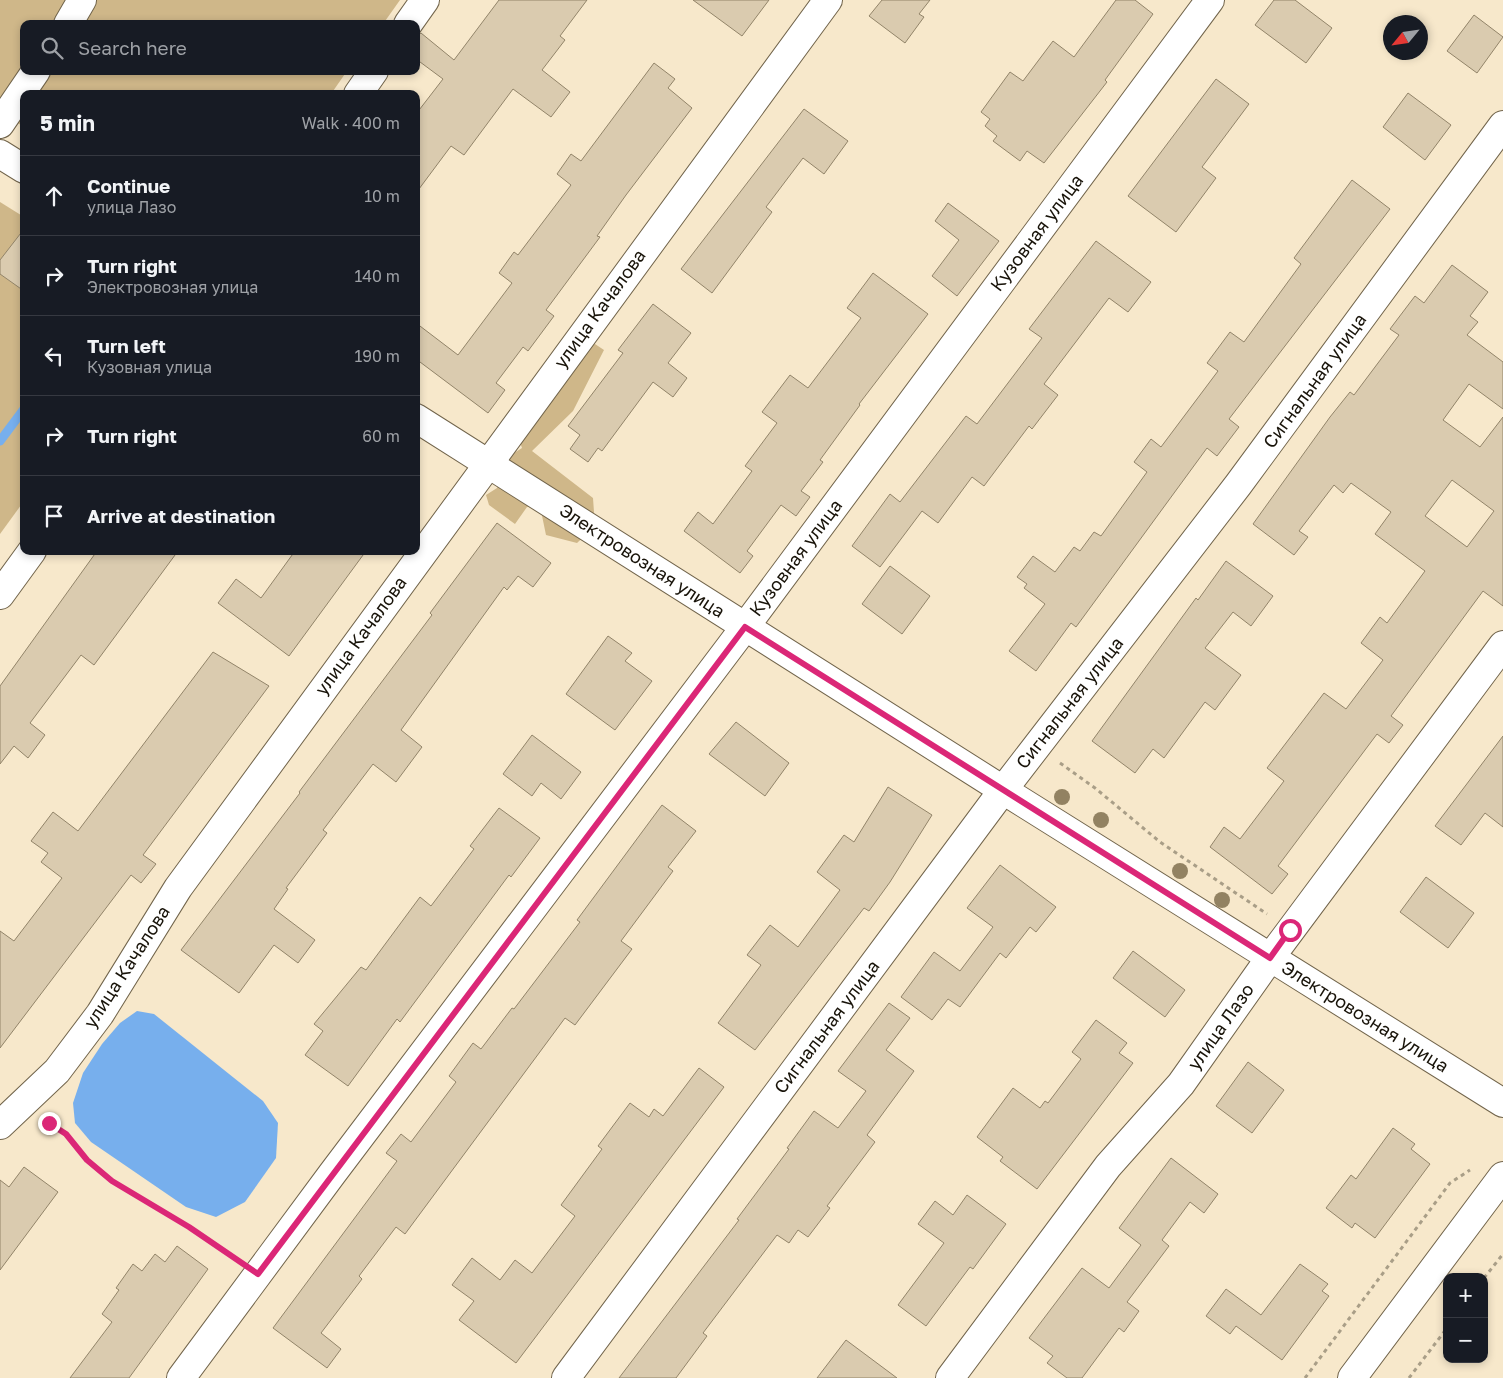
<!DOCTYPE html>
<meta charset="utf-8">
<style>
:root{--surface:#171b24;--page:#20242c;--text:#f1f3f6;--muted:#9ea1a6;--line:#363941}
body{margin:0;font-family:"Golos Text",sans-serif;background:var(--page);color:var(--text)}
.controls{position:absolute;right:15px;bottom:15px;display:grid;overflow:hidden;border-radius:10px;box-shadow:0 2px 8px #0003}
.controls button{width:45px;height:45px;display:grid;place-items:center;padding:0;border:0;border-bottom:1px solid var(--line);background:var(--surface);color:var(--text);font:25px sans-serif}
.compass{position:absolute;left:1383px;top:15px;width:45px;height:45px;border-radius:50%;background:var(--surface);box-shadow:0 2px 8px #0003;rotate:241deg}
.stop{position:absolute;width:15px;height:15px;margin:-11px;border:4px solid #db2777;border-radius:50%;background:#fff}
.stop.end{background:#db2777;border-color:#fff;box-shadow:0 1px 5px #0008}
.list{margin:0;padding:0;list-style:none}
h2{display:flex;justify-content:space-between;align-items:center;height:65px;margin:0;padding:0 20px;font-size:21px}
h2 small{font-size:16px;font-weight:400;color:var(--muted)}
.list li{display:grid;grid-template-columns:32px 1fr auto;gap:15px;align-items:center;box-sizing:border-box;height:80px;padding:0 20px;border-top:1px solid var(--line)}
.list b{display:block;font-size:19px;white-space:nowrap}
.list p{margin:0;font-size:16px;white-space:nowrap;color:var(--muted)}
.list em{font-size:16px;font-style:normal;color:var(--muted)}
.icon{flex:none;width:28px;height:28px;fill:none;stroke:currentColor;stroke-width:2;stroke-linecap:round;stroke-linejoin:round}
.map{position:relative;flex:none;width:1503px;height:1378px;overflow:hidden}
.search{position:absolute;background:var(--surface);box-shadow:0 2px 8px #0003;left:20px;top:20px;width:400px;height:55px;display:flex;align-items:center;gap:12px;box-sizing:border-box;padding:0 18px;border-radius:10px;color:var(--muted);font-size:19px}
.panel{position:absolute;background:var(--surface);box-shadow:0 2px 8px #0003;left:20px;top:90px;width:400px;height:465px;border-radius:10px}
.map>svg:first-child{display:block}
.green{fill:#cfb789}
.water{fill:#77afed}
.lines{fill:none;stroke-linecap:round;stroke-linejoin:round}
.stream{stroke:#77afed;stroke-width:9}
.building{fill:#dacbaf;stroke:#928469;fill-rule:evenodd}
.minor-casing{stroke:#71644b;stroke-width:30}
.path{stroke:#a99e87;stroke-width:3;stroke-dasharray:4 4;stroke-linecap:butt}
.minor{stroke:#fff;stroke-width:28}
.tree{fill:#928262}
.route{stroke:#db2777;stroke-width:6}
.labels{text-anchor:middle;stroke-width:4;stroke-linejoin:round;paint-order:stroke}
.street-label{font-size:18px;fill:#181309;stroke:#fff}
</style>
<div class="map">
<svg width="1503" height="1378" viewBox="0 0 1503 1378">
<rect width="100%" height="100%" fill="#f7e8cb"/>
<g class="green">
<polygon points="0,0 400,0 383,24 24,24 24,71 347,71 331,94 24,94 24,127 0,112"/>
<polygon points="0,202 24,217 24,501 0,534"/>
<polygon points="595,344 604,350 573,411 532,451 593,498 595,526 577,543 546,535 540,506 527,507 515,524 489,505 486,495 497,488 503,460 522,448 513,422 584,347"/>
</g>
<polygon class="water" points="137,1011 154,1014 263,1101 278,1123 276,1158 245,1202 216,1217 186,1207 91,1142 75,1123 73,1103 83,1073 102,1044 120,1023"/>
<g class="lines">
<polyline class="stream" points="0,441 24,409"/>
</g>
<g class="building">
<polygon points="499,0 587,0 560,36 565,40 542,70 570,92 551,117 513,89 464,155 451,146 416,193 416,114 443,79 416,59 416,37 421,33 454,60"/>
<polygon points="693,0 769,0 742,36"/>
<polygon points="882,0 930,0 919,14 924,17 905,43 869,16"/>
<polygon points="1116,0 1135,0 1153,14 1105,80 1107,82 1044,163 1027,151 1020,161 993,141 997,136 985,126 990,119 981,112 1010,72 1023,81 1053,41 1074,57"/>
<polygon points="1274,0 1295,0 1332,28 1306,63 1255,25"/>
<polygon points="1474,15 1503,37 1477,73 1447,51"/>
<polygon points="654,63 675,79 668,88 692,108 626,195 597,236 600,237 546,310 554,316 528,351 523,347 496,383 505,390 488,413 416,359 416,323 458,355 512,283 499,273 514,252 518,255 571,185 557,174 571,154 581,161"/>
<polygon points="1216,79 1249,104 1202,167 1216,178 1176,232 1128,196"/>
<polygon points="1408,93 1451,125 1425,160 1383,127"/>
<polygon points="804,109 848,141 824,174 803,158 766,207 772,212 712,293 681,269"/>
<polygon points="1352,180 1390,209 1229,419 1239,427 1217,456 1207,448 1076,627 1071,623 1036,671 1009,651 1045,604 1024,588 1027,584 1017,577 1033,556 1055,572 1074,547 1080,551 1094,532 1101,536 1147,472 1134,462 1151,439 1161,447 1218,371 1207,363 1230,332 1244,342 1301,264 1294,258"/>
<polygon points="948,203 999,241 957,296 932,276 959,240 935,221"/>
<polygon points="24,229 24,291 0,274 0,260"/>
<polygon points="1096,241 1151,282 1128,312 1109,298 1044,384 1058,395 1032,429 1029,426 984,486 972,477 938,523 922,511 880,567 852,546 890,494 900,502 966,416 977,424 1042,338 1029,329"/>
<path d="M1452,265L1488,292L1470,316L1478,322L1467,335L1503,362V409L1469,384L1443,420L1480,447L1503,417V606L1483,591L1391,716L1403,725L1389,743L1377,734L1278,866L1288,874L1272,894L1210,847L1224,827L1240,839L1284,781L1267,768L1324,693L1346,709L1383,660L1361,643L1380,617L1387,623L1425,571L1375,534L1391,512L1351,483L1343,493L1334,485L1299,531L1308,537L1294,555L1253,524L1330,417L1350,392L1354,395L1399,335L1390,329L1415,296L1424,303ZM1452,480L1494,511L1467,547L1425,516Z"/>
<polygon points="873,273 928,314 859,404 860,405 820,460 823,462 801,491 810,497 796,516 781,505 747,551 753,556 740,573 684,531 698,512 713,524 752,471 745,466 777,423 762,412 790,375 808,388 861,318 847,308"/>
<polygon points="653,304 691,333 668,363 687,378 673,397 653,382 602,451 598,448 588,462 570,449 580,435 568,426 623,353 618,350"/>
<polygon points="497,523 551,563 533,587 518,576 507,590 504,587 401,730 422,747 396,782 373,764 323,830 327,833 286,888 288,889 274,909 315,940 298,963 274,945 239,993 181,950 300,793 299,792 432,615 430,613"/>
<polygon points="97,551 178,551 94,665 81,655 30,723 45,735 28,758 14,746 0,764 0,686"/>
<polygon points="295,551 366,551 289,656 218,603 236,579 261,598"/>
<polygon points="1226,561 1273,596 1251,626 1233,612 1205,648 1241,675 1215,710 1205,702 1164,758 1153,749 1135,773 1092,741 1196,598 1198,600"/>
<polygon points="890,566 930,596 902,634 862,604"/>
<polygon points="608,636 632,653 625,661 652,681 615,730 566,694"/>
<polygon points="213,652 269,686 143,855 156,864 141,883 131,875 0,1048 0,931 14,941 62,878 41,862 48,853 31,841 53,812 78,831"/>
<polygon points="736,722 789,763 765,796 709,754"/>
<polygon points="532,735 581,772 561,799 541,783 532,796 503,774"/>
<polygon points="1503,736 1503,827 1485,813 1461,845 1435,826"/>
<polygon points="888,787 932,815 890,882 869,911 864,908 755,1050 718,1023 761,965 747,955 770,925 798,947 840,890 817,872 844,835 854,842"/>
<polygon points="662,805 696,831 668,867 673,871 621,941 632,949 575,1025 565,1018 405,1234 396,1227 359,1276 362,1279 321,1333 341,1349 327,1368 273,1328 397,1161 386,1153 401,1134 411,1142 456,1082 449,1076 473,1043 481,1049 512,1008 514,1009 580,922 577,920"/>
<polygon points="499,808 540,838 511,877 509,875 400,1022 397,1019 348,1086 305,1055 323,1031 314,1024 361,967 366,970 420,897 431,906 474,849 470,846"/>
<polygon points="1000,865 1056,907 1036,932 1030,927 1006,958 1000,953 960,1007 948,999 932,1020 901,997 934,952 960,971 993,927 967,908"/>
<polygon points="1426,877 1474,913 1448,948 1400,912"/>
<polygon points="1133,951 1185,990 1165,1017 1113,978"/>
<polygon points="889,1003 910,1018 886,1050 914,1071 867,1135 875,1142 827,1206 830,1208 808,1237 798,1230 789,1243 777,1235 703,1333 707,1336 676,1378 619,1378 739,1220 737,1219 789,1149 787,1148 814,1111 838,1128 866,1091 838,1071"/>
<polygon points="1096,1020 1127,1043 1119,1053 1133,1063 1037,1189 1000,1161 1003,1157 977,1137 1013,1088 1040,1108 1045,1101 1048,1103 1081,1059 1072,1052"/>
<polygon points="1248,1062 1284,1090 1252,1133 1216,1106"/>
<polygon points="699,1068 724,1087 516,1363 459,1320 474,1301 452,1285 472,1258 500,1280 515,1260 532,1273 575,1216 561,1205 602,1149 598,1146 630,1103 649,1117 654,1109 663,1116"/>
<polygon points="1393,1128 1415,1144 1411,1149 1430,1164 1375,1238 1355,1223 1352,1228 1326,1208 1351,1175 1356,1179"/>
<polygon points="1171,1158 1218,1194 1204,1213 1190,1202 1162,1240 1169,1246 1127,1302 1139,1311 1124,1332 1119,1328 1082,1378 1067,1378 1047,1363 1053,1356 1029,1338 1082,1268 1109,1288 1141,1245 1119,1228"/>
<polygon points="24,1167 58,1192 0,1270 0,1180 9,1187"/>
<polygon points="967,1195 1006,1224 973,1269 970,1267 926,1326 898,1305 944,1243 918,1224 935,1201 953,1215"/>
<polygon points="177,1246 208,1269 129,1378 70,1378 112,1322 102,1314 119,1290 116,1288 133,1264 142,1271 155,1254 165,1262"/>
<polygon points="1300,1264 1328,1284 1322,1291 1329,1296 1282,1360 1236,1326 1230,1334 1206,1316 1226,1289 1261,1315"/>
<polygon points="846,1340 897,1378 817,1378"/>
</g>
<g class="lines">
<defs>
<g id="minor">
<polyline points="68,24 82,0"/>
<polyline points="408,24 425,0"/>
<polyline points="358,94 374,71"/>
<polyline points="0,124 36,71"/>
<polyline points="0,154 24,169"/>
<polyline points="416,418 1003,790 1503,1103"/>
<polyline points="0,595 32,551"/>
<polyline points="0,1125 57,1071 100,1014 178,888 828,0"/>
<polyline points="181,1378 332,1174 745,627 1210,0"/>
<polyline points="566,1378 1003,790 1238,485 1503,125"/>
<polyline points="950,1378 1108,1166 1181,1084 1270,958 1503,645"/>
<polyline points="1352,1378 1503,1176"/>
</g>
</defs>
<use href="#minor" class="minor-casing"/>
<g class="path">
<polyline points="1060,763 1095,788 1160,842 1267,914"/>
<polyline points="44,1123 66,1134 87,1159 113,1181 189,1227 235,1258"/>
<polyline points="1484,1278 1503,1254"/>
<polyline points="1305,1378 1450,1183 1470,1170"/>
<polyline points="1409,1378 1447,1328"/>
</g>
<use href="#minor" class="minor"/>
</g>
<g class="tree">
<circle cx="1062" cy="797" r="8"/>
<circle cx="1101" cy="820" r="8"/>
<circle cx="1180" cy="871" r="8"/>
<circle cx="1222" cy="900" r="8"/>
</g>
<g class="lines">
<polyline class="route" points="49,1123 66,1134 87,1160 112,1181 189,1227 258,1274 745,627 1270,958 1290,930"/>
</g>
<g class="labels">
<g class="street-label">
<text transform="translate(1037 233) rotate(-53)" y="6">Кузовная улица</text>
<text transform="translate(600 309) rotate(-54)" y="6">улица Качалова</text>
<text transform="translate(1315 381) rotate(-54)" y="6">Сигнальная улица</text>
<text transform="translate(796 558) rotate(-53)" y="6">Кузовная улица</text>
<text transform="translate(642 561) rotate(33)" y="6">Электровозная улица</text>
<text transform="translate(361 636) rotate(-54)" y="6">улица Качалова</text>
<text transform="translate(1070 703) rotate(-52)" y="6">Сигнальная улица</text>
<text transform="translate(127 967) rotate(-57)" y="6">улица Качалова</text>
<text transform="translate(1365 1017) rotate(32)" y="6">Электровозная улица</text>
<text transform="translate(827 1027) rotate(-53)" y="6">Сигнальная улица</text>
<text transform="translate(1221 1027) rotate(-55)" y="6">улица Лазо</text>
</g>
</g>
</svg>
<div class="controls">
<button>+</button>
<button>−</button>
</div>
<svg class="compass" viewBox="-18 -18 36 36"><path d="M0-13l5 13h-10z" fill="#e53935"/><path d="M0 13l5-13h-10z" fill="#9ea1a6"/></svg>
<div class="stop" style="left:1290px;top:930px"></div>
<div class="stop end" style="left:49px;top:1123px"></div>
<div class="search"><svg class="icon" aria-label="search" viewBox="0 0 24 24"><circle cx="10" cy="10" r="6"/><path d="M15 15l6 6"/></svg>Search here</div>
<section class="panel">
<h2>5 min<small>Walk · 400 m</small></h2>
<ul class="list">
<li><svg class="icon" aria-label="ahead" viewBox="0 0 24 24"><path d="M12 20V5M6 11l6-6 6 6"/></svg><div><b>Continue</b><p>улица Лазо</p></div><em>10 m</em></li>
<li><svg class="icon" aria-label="right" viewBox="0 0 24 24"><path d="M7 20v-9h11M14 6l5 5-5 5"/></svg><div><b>Turn right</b><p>Электровозная улица</p></div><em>140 m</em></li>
<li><svg class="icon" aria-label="left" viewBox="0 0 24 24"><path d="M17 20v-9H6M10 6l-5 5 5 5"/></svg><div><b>Turn left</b><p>Кузовная улица</p></div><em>190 m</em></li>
<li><svg class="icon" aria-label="right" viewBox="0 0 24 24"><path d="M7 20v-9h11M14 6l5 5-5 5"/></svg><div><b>Turn right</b></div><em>60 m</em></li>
<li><svg class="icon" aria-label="arrive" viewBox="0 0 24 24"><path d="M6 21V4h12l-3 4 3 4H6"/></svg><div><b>Arrive at destination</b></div></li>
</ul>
</section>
</div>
